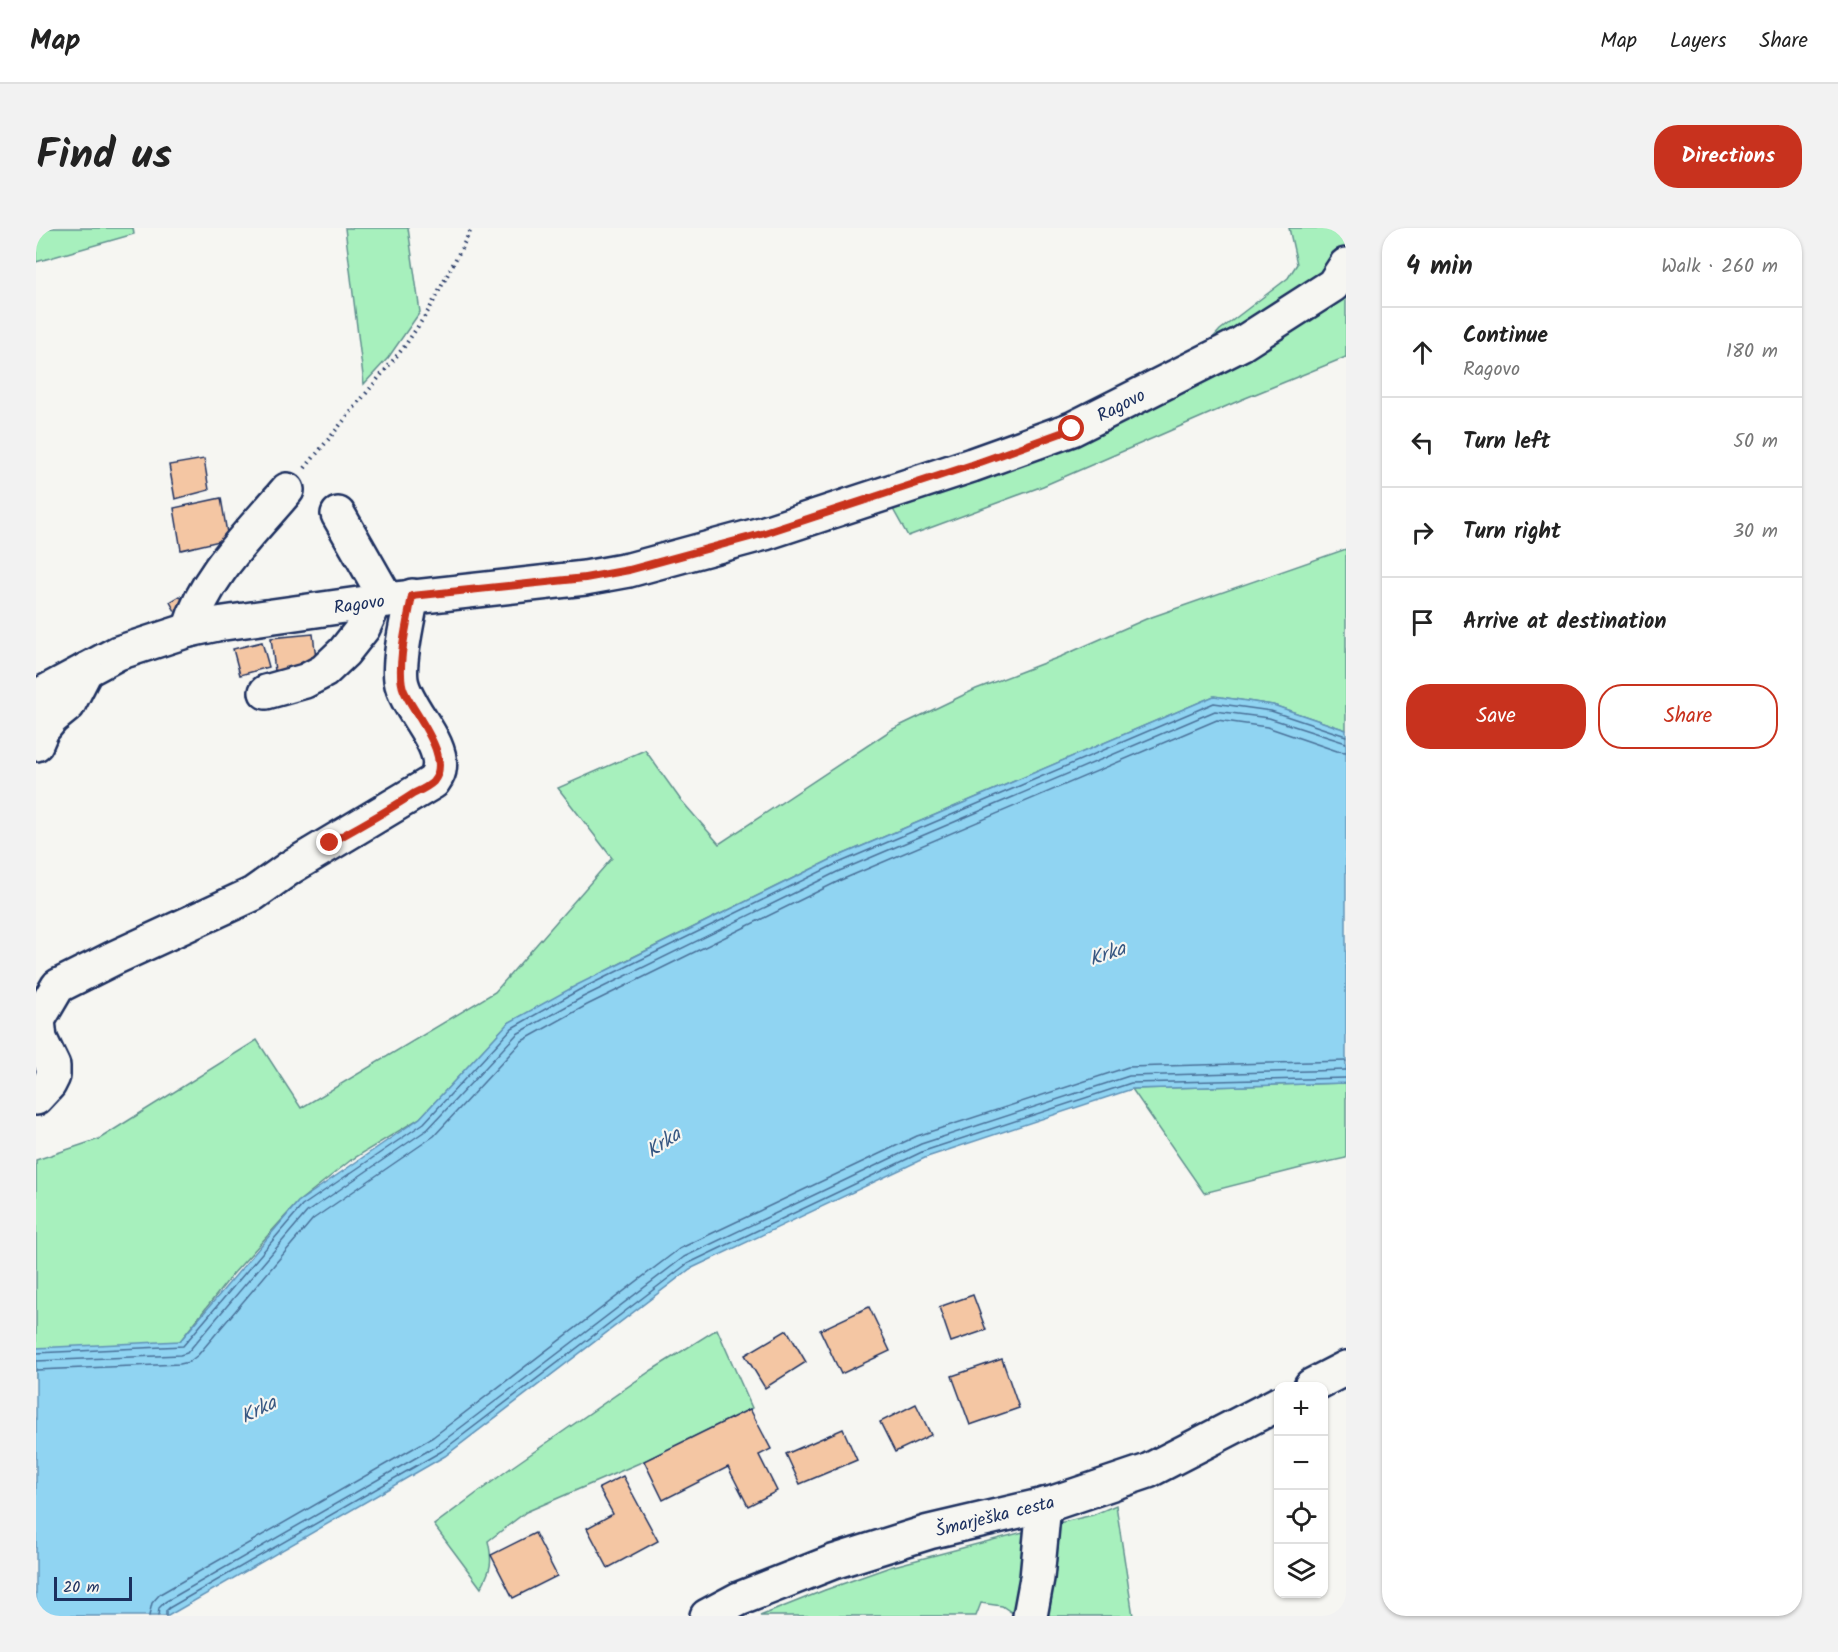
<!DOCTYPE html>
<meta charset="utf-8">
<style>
:root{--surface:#fff;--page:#f2f2f2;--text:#222;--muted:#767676;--line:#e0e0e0;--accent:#c8321e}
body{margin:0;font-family:Kalam,sans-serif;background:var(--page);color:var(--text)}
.controls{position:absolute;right:18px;bottom:18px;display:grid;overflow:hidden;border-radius:12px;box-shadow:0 2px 4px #0004}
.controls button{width:54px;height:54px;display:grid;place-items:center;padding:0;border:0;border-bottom:2px solid var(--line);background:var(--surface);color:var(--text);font:30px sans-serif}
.scale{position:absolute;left:18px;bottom:15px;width:78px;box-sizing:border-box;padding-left:6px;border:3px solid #1b2f5e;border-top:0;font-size:16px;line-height:21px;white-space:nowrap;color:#1b2f5e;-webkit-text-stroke:4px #f6f6f2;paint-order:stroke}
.stop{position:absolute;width:18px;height:18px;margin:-14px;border:4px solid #c8321e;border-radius:50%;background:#fff}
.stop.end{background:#c8321e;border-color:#fff;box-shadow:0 2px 6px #0008}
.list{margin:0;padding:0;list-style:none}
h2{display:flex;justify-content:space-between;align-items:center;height:78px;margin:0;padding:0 24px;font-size:26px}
h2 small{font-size:20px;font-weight:400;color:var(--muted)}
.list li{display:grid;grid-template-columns:39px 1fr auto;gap:18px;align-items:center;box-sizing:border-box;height:90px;padding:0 24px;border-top:2px solid var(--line)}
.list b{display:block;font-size:22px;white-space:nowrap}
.list p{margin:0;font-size:20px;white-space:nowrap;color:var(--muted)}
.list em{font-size:20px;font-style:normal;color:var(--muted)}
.actions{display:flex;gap:12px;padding:18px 24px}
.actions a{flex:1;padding:14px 0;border:2px solid var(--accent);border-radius:24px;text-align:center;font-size:21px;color:var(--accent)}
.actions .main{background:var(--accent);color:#fff}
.icon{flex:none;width:33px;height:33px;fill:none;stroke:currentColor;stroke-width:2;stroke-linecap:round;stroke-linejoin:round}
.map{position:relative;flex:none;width:1310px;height:1388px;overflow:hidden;border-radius:24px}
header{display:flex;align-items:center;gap:36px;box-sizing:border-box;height:84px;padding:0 30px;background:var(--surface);border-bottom:2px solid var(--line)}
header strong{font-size:28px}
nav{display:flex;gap:33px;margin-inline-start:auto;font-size:21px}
.intro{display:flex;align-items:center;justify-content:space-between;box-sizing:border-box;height:144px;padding:0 36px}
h1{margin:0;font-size:42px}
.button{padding:15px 27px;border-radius:24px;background:var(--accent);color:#fff;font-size:21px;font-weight:700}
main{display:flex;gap:36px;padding:0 36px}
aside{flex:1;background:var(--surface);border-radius:24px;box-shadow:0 2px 4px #0004}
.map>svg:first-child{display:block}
.green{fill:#a7f0bd;stroke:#61908e;stroke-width:1.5}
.water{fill:#90d4f2;stroke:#6192b7;stroke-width:1.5}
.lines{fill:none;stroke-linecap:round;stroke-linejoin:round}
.shore{stroke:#4a7199;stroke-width:1.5}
.building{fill:#f4c6a3;stroke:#1b2f5e;stroke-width:1.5}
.minor-casing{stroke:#1b2f5e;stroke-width:38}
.path{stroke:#1b2f5e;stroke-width:4;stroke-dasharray:1.5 4.5;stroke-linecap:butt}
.minor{stroke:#f6f6f2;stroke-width:33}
.route{stroke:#c8321e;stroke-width:8}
.labels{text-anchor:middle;stroke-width:4.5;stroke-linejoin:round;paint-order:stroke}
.street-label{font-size:18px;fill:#1b2f5e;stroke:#f6f6f2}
.water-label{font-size:20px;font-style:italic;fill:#385883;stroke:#f6f6f2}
</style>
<header>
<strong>Map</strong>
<nav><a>Map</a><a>Layers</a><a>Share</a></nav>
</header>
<div class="intro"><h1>Find us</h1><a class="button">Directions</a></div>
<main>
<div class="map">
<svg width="1310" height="1388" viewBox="0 0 1310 1388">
<rect width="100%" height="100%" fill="#f6f6f2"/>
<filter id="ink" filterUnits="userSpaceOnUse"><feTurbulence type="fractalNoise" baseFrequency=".0167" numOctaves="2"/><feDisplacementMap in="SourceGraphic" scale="12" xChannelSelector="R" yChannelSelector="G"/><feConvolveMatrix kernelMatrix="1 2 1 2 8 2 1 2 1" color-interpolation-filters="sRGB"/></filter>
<g filter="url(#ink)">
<g class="green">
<polygon points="0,0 97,0 98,6 0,34"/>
<polygon points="309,0 372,0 384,84 352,130 328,156"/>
<polygon points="1253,0 1310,0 1310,19 1274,58 1166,122 1184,102 1252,50 1261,36"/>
<polygon points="1310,57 1310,129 1207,171 1007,258 872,308 853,274"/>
<polygon points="1310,321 1310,502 1237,477 1178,468 796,631 587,734 472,795 384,890 315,932 262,974 197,1046 144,1113 0,1149 0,932 63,911 221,812 265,880 459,764 576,630 522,560 609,522 644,571 683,616 855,502 940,461 1026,428 1110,391"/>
<polygon points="1310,855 1310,930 1265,940 1168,965 1096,861"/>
<path d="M681,1101L716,1180L608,1233L490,1284L452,1313C457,1335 455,1341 445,1360L398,1297L476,1239L616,1142Z"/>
<polygon points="1080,1277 1097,1388 1001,1388 1018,1296 1057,1287"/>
<polygon points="991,1303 981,1388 966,1378 945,1375 940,1388 724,1388 789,1362 854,1339"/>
</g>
<polygon class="water" points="1178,468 1237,477 1310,502 1310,855 1096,861 891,929 654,1041 409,1228 132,1388 0,1388 0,1120 144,1113 262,974 384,890 472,795 541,757 796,631"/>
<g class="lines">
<g class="shore">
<polyline points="0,1125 147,1118 266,978 388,895 476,800 543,762 798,637 1178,475 1235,483 1310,508"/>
<polyline points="0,1133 144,1127 151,1125 271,984 392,901 481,806 547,769 801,644 1179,483 1233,490 1310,515"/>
<polyline points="0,1142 144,1136 153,1134 162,1127 277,991 398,908 486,813 551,777 805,652 1181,492 1231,499 1301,523 1310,524"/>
<polyline points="113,1388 116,1375 124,1366 397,1209 643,1021 881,908 1092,839 1310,833"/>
<polyline points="122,1388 123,1380 129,1374 402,1217 648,1029 885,916 1093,848 1310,842"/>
<polyline points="130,1388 130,1383 133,1380 406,1223 651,1036 888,923 1095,855 1310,850"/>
</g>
</g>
<g class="building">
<polygon points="168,231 173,262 139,271 133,237"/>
<polygon points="185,270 192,311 145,322 138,280"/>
<polygon points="144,368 149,377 139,383 134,374"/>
<polygon points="277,406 281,439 239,443 235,410"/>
<polygon points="226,414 233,439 204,447 197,421"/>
<polygon points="937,1067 950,1102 915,1114 903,1079"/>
<polygon points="833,1079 854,1123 805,1146 784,1102"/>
<polygon points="751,1102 770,1134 729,1160 709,1127"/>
<polygon points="966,1131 983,1180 934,1197 916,1148"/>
<polygon points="880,1176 895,1207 859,1224 844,1194"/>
<polygon points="714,1181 735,1221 723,1227 741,1263 712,1278 692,1239 627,1272 608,1233"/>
<polygon points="807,1201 821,1232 764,1256 750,1226"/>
<polygon points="587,1248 622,1313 572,1340 551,1300 577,1286 563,1260"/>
<polygon points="499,1305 521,1348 477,1370 455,1327"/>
</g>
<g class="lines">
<defs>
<g id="minor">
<polyline points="302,286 351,372"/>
<path d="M153,402C169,347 215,305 251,262"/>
<polyline points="230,464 269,453 288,443 308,424 327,400 339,374"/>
<polyline points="0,469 82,425 153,402 181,396 351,372 549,350 593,342 729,305 936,237 1036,201 1205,116 1297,57 1310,37"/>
<polyline points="0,516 6,502 16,490 32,477 50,442"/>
<path d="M0,870L13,856L17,848V838L4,811L2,792L22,758L78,730L217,666L255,639L397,554C399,551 403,546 403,542C409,514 369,480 365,452C362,430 372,391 376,368"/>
<polyline points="1275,1158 1310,1140"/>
<polyline points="671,1388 703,1371 797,1334 893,1304 1017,1275 1112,1243 1242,1176"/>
<polyline points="994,1388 1001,1350 1008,1277"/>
</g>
</defs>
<use href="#minor" class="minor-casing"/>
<polyline class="path" points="269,240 368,119 393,82 436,0"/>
<use href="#minor" class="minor"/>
</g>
</g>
<g class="lines" filter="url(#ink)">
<path class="route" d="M294,615C322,599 350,584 377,566C383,563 392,559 397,554C418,530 378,486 368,463C359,443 372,391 376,368L549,350L593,342L729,305L936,237L1036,201"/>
</g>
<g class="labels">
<g class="street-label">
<text transform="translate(1085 177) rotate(-27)" y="6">Ragovo</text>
<text transform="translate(323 376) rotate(-8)" y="6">Ragovo</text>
<text transform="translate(959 1288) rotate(-14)" y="6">Šmarješka cesta</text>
</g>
<g class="water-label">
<text transform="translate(1071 725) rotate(-19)" y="7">Krka</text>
<text transform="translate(627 914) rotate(-34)" y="7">Krka</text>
<text transform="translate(222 1181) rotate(-27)" y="7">Krka</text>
</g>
</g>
</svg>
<div class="controls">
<button>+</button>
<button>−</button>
<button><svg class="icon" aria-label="locate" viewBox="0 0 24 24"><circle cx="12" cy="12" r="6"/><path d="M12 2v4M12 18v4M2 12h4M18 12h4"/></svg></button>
<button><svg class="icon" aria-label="layers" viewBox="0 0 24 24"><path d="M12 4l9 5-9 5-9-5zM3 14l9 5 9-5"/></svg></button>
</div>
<div class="scale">20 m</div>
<div class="stop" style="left:1036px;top:201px"></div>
<div class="stop end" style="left:294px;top:615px"></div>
</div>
<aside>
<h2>4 min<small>Walk · 260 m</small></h2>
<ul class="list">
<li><svg class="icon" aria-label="ahead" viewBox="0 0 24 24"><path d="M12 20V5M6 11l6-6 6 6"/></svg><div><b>Continue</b><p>Ragovo</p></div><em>180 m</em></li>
<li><svg class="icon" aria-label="left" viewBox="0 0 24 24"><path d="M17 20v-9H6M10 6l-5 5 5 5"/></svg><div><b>Turn left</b></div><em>50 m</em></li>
<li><svg class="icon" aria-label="right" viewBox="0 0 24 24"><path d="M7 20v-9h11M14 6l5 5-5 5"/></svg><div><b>Turn right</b></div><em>30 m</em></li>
<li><svg class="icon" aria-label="arrive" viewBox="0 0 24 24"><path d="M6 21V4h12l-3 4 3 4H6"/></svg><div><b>Arrive at destination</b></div></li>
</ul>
<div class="actions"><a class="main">Save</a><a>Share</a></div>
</aside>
</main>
